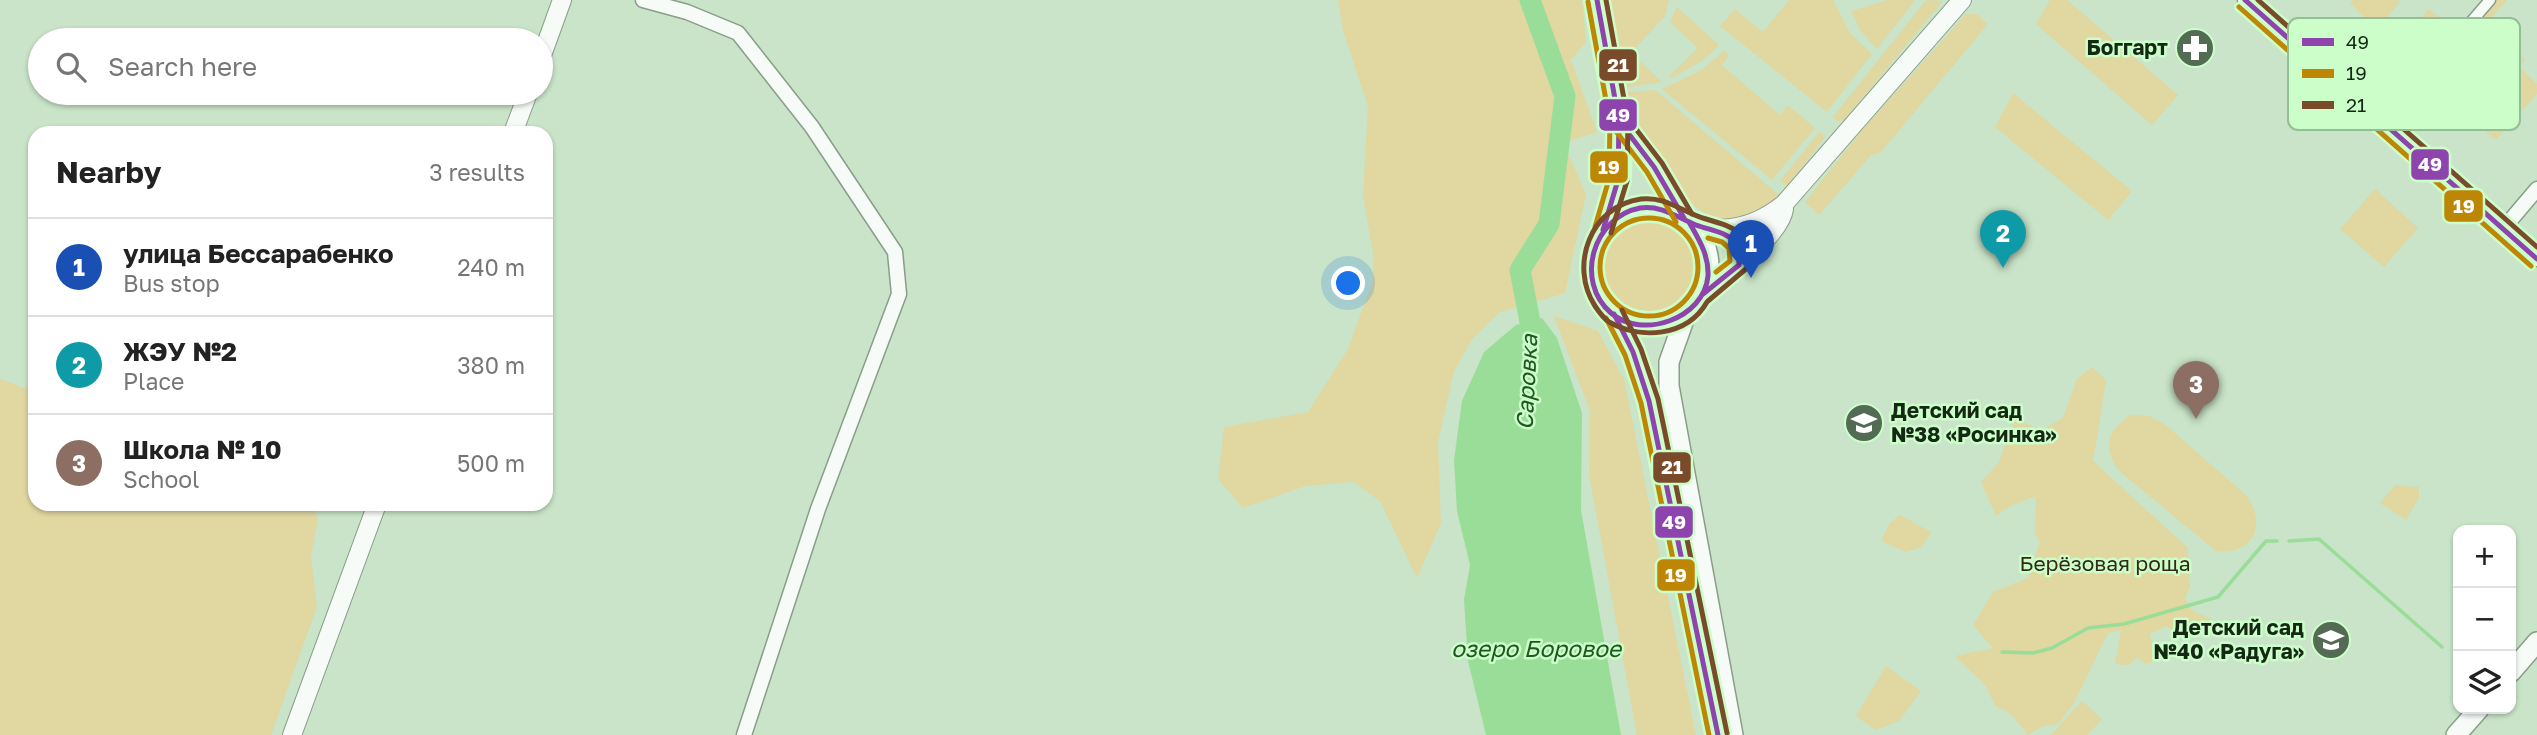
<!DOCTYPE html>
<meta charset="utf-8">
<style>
:root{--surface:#fff;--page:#f6f6f6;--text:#222;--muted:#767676;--line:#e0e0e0;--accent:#111827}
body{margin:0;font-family:"Golos Text",sans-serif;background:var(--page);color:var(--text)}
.controls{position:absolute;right:21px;bottom:21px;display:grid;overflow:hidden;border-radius:14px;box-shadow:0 2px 5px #0004}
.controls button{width:63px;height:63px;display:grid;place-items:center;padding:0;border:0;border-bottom:2px solid var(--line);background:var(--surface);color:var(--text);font:35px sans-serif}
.you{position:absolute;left:1349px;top:284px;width:24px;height:24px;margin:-18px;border:5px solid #fff;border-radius:50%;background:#1a73e8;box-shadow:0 0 0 10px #1a73e833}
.badge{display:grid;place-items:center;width:46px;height:46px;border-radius:50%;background:var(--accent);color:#fff;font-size:23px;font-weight:700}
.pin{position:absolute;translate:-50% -58px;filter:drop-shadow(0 2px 4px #0008)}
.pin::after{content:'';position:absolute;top:37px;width:24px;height:21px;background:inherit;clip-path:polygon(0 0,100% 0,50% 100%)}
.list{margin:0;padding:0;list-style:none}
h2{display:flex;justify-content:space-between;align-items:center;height:91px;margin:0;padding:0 28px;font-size:30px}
h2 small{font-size:23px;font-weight:400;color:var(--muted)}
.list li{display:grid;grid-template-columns:46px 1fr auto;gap:21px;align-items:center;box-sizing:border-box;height:98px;padding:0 28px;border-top:2px solid var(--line)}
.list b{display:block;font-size:26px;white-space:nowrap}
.list p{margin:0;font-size:23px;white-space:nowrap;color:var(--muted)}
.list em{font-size:23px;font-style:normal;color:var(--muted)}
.icon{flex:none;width:38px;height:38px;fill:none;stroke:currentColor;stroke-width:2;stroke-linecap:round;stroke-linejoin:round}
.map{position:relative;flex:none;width:2537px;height:735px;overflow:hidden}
.search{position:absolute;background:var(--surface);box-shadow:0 2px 5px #0004;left:28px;top:28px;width:525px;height:77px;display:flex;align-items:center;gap:18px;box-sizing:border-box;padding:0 24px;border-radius:38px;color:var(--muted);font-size:26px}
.panel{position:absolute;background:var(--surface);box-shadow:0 2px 5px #0004;left:28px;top:126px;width:525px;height:385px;border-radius:21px}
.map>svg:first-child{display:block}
.green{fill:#e0d7a1}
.water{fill:#9add99}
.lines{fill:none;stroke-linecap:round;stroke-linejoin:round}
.stream{stroke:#9add99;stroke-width:3.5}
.river{stroke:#9add99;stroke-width:21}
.pedestrian-casing{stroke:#899e88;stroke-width:13}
.minor-casing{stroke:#899e88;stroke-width:17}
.tertiary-casing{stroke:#899e88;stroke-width:20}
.secondary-casing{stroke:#899e88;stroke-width:22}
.pedestrian{stroke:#f7fbf7;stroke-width:10}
.minor{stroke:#f7fbf7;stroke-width:14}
.tertiary{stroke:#f7fbf7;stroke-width:18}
.secondary{stroke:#f7fbf7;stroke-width:19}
.bus-1-casing{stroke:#cbfec9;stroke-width:10}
.bus-2-casing{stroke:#cbfec9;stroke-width:10}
.bus-3-casing{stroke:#cbfec9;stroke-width:10}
.bus-1{stroke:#8e44ad;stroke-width:5}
.bus-2{stroke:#be8605;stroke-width:5}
.bus-3{stroke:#7a4b2a;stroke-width:5}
.labels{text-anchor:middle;stroke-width:5;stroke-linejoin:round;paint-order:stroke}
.poi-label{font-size:21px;font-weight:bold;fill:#142814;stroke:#cbfec9;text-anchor:end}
.park-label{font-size:21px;fill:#332a16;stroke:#cbfec9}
.water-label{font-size:23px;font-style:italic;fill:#1f5721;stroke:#cbfec9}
.key{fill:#cbfec9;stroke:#94be93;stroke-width:2}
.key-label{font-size:19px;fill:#142814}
.line-badge{stroke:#cbfec9;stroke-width:2.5}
.badge-label{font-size:19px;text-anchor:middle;font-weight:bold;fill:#fff}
</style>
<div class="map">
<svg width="2537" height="735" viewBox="0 0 2537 735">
<rect width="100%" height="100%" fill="#c9e4c8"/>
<g class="green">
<polygon points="1338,0 1582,0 1586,41 1571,60 1597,132 1563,143 1586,194 1565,293 1500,312 1473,338 1454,371 1438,442 1441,523 1417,578 1380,501 1354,482 1305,486 1243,508 1218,479 1224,427 1308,412 1348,349 1372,283 1374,259 1363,195 1368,107 1343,30"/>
<polygon points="1600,0 1669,0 1665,16 1627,57 1636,66 1641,62 1662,82 1627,87 1613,81"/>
<polygon points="1789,0 1833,0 1850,33 1872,54 1827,112 1720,26 1735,9 1763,32"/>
<polygon points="1888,0 1915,0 1877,49 1860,30 1851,11"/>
<polygon points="1926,0 1943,1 1844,120 1837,121 1833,117"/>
<polygon points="2050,0 2067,0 2178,95 2152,125 2036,24"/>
<polygon points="2353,0 2397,0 2400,2 2376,29 2350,3"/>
<polygon points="2483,0 2507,0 2484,26 2525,60 2519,67 2537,84 2537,94 2496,140 2469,118 2466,106 2440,84 2435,90 2427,84 2403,110 2394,103 2441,46 2417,23 2429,9 2456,32"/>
<polygon points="1677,7 1719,45 1703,60 1672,78 1669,76 1698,48 1670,22"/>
<polygon points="1966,14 1976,14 1988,24 1880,153 1871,155 1819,215 1805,202 1861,131"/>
<polygon points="1724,51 1729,55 1722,65 1780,115 1788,105 1815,128 1772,180 1662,89 1700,71"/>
<path d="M1655,90L1779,195C1769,208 1758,216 1743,218C1701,225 1690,200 1665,171C1645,148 1623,124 1618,93Z"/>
<polygon points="2013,93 2132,191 2108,220 1995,127"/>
<polygon points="1819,132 1826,136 1787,186 1780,181"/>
<polygon points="2375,189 2418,228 2384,267 2340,229"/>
<circle cx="1650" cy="267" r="48"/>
<polygon points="1554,316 1598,331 1624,379 1696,735 1637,735 1589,474 1590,411"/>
<polygon points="2092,367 2106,380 2093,461 2188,548 2190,586 2185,599 2193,611 2211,619 2206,633 2186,639 2166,626 2150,634 2155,661 2146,664 2137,658 2128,665 2115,664 2121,630 2108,633 2074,703 2058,724 2043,726 2028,735 2011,714 1995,706 1986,686 1955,656 1993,648 1973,625 1993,592 2028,578 2040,542 2035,534 2036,496 2012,505 1996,516 1981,482 1998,463 2015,419 2042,430 2063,418 2077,379"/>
<polygon points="0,379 35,392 35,504 313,504 318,520 311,555 317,607 271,735 0,735"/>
<path d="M2131,415L2149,416L2163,423L2246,495C2267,524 2254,555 2216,551L2118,470C2102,445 2108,430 2131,415Z"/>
<polygon points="2395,485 2419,487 2419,498 2406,520 2380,503"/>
<polygon points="1900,515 1931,532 1922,547 1906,552 1881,541 1889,524"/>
<polygon points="1886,666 1921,691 1899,721 1876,730 1856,716"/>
<polygon points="2082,701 2102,719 2087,735 2051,735"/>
</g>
<polygon class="water" points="1542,318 1557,338 1582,413 1581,510 1621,735 1486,735 1468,661 1464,600 1470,565 1457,511 1454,460 1462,401 1484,352 1516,325"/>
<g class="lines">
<g class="stream">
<polyline points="2289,541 2319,539 2442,647"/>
<polyline points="2002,652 2033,653 2052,648 2088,628 2124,624 2218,597 2266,541 2277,541"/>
</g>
<polyline class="river" points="1530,0 1565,96 1549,224 1520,270 1533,337 1532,349"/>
<defs>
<polyline id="pedestrian" points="2384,123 2490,0"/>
<g id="minor">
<polyline points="643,0 687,12 738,33 812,127 895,252 899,294 818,509 744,735"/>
<polyline points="2245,0 2537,259"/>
<polyline points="2503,229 2537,189"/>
</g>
<g id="tertiary">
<polyline points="541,58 562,0"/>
<polyline points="513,133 528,93"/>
<path d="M1689,222C1724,236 1755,227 1784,204L1962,0"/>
<path d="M1703,294C1724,277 1781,235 1784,209"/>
<polyline points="292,735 377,504"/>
</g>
<g id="secondary">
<path d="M1597,0C1611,85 1632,144 1604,229"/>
<polyline points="1619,121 1654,167 1684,218"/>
<circle cx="1650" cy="267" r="59"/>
<polyline points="1614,314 1633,352 1649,401 1718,735"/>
<polyline points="1686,314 1669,362 1669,386 1733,735"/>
<polyline points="2511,672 2537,642"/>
<polyline points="2456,735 2479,709"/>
</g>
</defs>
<use href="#pedestrian" class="pedestrian-casing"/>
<use href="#minor" class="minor-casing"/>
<use href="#tertiary" class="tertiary-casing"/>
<use href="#secondary" class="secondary-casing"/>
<use href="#pedestrian" class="pedestrian"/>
<use href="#minor" class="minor"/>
<use href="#tertiary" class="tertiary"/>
<use href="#secondary" class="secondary"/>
<defs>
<g id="bus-1">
<polyline points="1597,0 1619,121 1618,180 1603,230"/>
<polyline points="2245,0 2537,259"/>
<polyline points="1619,121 1654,167 1684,218"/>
<path d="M1689,222C1699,240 1709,255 1708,276C1704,319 1642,340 1611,313C1574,281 1593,217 1640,208C1662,205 1676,217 1696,225C1712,231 1726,231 1738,245L1739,265L1703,294"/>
<polyline points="1614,314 1633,352 1649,401 1718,735"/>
</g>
<g id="bus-2">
<polyline points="1588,2 1610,122 1609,179 1595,227"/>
<polyline points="2239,7 2531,266"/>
<polyline points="1612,126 1647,172 1676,222"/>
<circle cx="1649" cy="267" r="49"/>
<polyline points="1708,238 1722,242 1729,248 1730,261 1716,272"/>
<polyline points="1606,318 1625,355 1641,403 1709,735"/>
</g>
<g id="bus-3">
<polyline points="1606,0 1628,121 1627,181 1611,233"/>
<polyline points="2258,0 2537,247"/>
<polyline points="1626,116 1662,163 1692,214"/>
<path d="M1707,302C1687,337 1640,340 1609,322C1603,318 1599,312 1595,306C1569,266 1590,206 1641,199C1666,196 1682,212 1706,219C1737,228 1750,232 1747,268L1708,301"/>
<polyline points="1622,310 1641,349 1658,399 1727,733"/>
</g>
</defs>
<use href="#bus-1" class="bus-1-casing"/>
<use href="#bus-2" class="bus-2-casing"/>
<use href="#bus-3" class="bus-3-casing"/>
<use href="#bus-1" class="bus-1"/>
<use href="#bus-2" class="bus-2"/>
<use href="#bus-3" class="bus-3"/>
</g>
<defs>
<symbol id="pharmacy-disc" viewBox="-11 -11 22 22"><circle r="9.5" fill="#536a53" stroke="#cbfec9"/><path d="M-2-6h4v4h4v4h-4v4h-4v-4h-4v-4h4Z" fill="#fff"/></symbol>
<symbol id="school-disc" viewBox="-11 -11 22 22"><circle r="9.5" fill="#536a53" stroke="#cbfec9"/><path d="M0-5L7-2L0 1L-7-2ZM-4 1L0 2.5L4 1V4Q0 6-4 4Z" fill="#fff"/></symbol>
</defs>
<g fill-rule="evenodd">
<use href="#pharmacy-disc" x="2173" y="26" width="44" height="44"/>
<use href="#school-disc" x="1842" y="401" width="44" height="44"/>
<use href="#school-disc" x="2309" y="618" width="44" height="44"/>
</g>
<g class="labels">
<g class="poi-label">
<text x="2168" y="55">Боггарт</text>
<text x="1891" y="418" text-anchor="start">Детский сад<tspan x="1891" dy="24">№38 «Росинка»</tspan></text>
<text x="2304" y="635">Детский сад<tspan x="2304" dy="24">№40 «Радуга»</tspan></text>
</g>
<g class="park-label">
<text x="2105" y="571">Берёзовая роща</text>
</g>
<g class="water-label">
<text transform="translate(1527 382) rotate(-87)" y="8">Саровка</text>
<text x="1536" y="657">озеро Боровое</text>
</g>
</g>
<rect x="2288" y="18" width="232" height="112" rx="10" class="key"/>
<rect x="2302" y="38" width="32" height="8" fill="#8e44ad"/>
<rect x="2302" y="69" width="32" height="9" fill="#be8605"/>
<rect x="2302" y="101" width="32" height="8" fill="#7a4b2a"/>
<g class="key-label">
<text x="2346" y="49">49</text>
<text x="2346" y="80">19</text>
<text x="2346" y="112">21</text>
</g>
<g class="line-badge">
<rect x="1598" y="48" width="40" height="34" rx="7" fill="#7a4b2a"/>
<rect x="1598" y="98" width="40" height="34" rx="7" fill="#8e44ad"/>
<rect x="2410" y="148" width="40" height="33" rx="7" fill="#8e44ad"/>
<rect x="1589" y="150" width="40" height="34" rx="7" fill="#be8605"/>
<rect x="2443" y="189" width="41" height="34" rx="7" fill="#be8605"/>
<rect x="1652" y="451" width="40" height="33" rx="7" fill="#7a4b2a"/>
<rect x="1654" y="505" width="40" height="34" rx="7" fill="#8e44ad"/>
<rect x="1656" y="558" width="40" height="34" rx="7" fill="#be8605"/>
</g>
<g class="badge-label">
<text x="1618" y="72">21</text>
<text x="1618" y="122">49</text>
<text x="2430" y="171">49</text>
<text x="1609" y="174">19</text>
<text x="2464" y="213">19</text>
<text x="1672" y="474">21</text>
<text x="1674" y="529">49</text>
<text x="1676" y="582">19</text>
</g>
</svg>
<div class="controls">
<button>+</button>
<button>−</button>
<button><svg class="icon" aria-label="layers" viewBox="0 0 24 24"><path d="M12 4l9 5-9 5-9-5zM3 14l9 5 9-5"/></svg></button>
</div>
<div class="you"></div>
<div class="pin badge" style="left:1751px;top:278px;background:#1a4fb4">1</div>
<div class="pin badge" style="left:2003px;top:268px;background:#0f9aa8">2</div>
<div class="pin badge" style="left:2196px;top:419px;background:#8d6e63">3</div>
<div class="search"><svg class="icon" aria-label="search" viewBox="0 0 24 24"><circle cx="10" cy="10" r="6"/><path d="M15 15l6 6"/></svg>Search here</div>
<section class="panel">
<h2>Nearby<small>3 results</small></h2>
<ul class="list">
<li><span class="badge" style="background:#1a4fb4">1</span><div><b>улица Бессарабенко</b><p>Bus stop</p></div><em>240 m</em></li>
<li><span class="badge" style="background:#0f9aa8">2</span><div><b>ЖЭУ №2</b><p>Place</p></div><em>380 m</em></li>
<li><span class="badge" style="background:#8d6e63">3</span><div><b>Школа № 10</b><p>School</p></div><em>500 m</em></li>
</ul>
</section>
</div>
